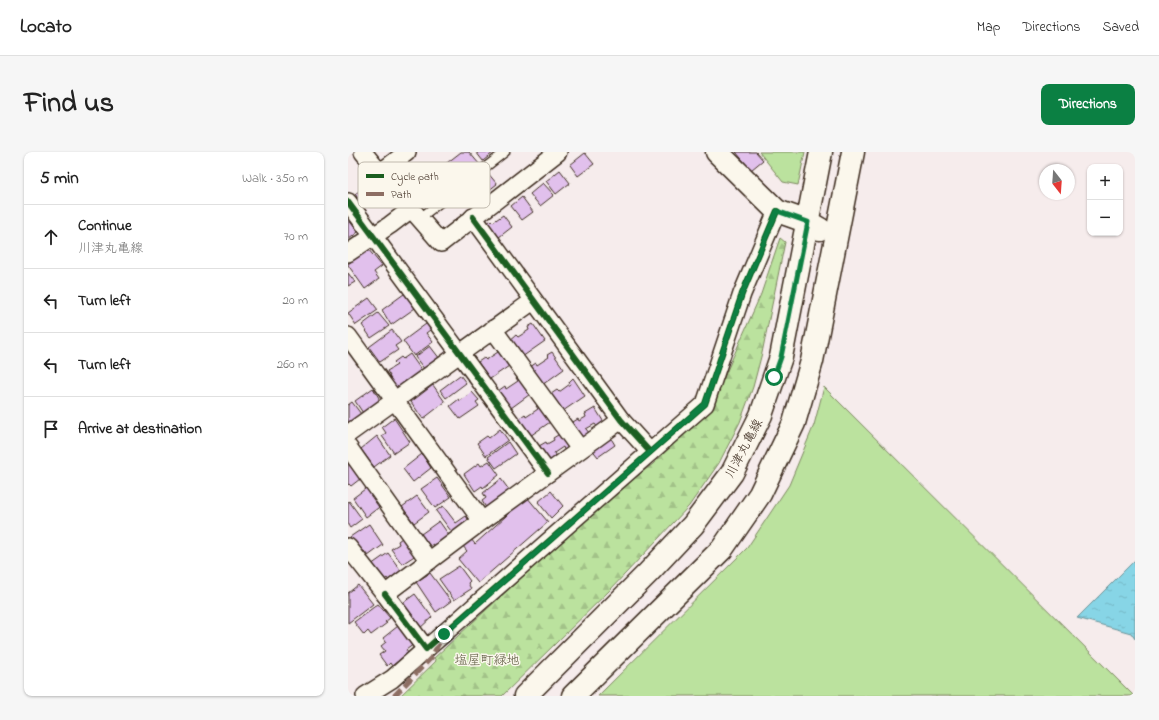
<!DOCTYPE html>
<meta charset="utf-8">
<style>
:root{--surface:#fff;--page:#f6f6f6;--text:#222;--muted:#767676;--line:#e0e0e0;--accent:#0b8043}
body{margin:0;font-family:"Indie Flower","Klee One",sans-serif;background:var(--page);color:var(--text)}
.controls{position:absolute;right:12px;top:12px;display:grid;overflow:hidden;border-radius:8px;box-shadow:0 1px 3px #0004}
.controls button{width:36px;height:36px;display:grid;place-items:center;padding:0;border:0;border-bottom:1px solid var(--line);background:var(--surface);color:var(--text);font:20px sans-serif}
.compass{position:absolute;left:691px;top:12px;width:36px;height:36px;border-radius:50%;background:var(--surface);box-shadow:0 1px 3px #0004;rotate:163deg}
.stop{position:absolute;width:12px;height:12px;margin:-9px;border:3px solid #0b8043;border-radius:50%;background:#fff}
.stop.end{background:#0b8043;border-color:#fff;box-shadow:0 1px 4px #0008}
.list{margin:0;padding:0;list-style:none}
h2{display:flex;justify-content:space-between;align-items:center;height:52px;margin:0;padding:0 16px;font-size:17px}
h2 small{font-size:13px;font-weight:400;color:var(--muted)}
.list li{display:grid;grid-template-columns:26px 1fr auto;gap:12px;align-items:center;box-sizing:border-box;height:64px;padding:0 16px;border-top:1px solid var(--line)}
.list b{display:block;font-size:15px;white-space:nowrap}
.list p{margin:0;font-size:13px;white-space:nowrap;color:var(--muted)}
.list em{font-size:13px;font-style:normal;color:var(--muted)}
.icon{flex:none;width:22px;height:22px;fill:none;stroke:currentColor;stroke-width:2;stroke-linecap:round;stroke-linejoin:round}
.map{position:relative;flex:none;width:787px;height:544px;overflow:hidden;border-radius:8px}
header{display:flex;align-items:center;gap:24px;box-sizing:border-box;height:56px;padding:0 20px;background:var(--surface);border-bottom:1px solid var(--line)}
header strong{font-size:19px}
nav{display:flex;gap:22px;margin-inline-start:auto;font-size:14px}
.intro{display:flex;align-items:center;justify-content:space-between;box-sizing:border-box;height:96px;padding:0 24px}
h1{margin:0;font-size:28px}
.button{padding:10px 18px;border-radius:8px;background:var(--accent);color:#fff;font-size:14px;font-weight:700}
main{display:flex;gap:24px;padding:0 24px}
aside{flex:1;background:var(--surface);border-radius:8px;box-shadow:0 1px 3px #0004}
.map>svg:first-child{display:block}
.grass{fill:#bbe29e;stroke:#7b865e}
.forest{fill:url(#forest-firs);stroke:#7b865e}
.water{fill:url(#water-ripples);stroke:#699196}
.building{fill:#e1c0ec;stroke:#3b2a1e}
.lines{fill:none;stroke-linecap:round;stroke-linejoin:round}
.lane-casing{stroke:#3b2a1e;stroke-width:11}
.street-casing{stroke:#3b2a1e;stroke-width:20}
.secondary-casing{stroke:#3b2a1e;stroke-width:25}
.lane{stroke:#fbf7ec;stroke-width:8}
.street{stroke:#fbf7ec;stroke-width:17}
.secondary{stroke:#fbf7ec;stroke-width:22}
.quiet{stroke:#8d6e63;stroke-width:5;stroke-dasharray:10 5;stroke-linecap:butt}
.cycleway-casing{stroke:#fbf7ec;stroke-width:8}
.cycleway{stroke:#1b5e20;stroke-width:6}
.route{stroke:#0b8043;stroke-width:5}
.labels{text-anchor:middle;stroke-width:3;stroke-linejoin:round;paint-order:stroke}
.street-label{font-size:13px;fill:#3b2a1e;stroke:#fbf7ec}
.park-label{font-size:13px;fill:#5b583e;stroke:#fbf7ec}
.key{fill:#fbf7ec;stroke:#c1baae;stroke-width:1}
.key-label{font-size:11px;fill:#3b2a1e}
</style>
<header>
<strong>Locato</strong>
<nav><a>Map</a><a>Directions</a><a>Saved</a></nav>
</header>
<div class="intro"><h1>Find us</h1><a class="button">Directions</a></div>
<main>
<aside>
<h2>5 min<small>Walk · 350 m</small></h2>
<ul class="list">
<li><svg class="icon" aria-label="ahead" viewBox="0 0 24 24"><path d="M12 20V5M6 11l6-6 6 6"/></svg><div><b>Continue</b><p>川津丸亀線</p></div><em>70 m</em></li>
<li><svg class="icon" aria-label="left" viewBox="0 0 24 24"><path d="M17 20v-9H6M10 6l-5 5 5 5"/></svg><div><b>Turn left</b></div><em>20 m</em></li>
<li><svg class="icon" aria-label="left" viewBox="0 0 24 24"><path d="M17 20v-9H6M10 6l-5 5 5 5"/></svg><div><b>Turn left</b></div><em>260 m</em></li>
<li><svg class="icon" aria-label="arrive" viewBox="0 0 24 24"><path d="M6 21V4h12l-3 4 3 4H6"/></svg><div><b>Arrive at destination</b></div></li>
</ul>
</aside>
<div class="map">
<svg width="787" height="544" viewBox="0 0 787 544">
<defs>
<pattern id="forest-firs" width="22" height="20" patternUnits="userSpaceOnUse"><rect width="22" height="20" fill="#bbe29e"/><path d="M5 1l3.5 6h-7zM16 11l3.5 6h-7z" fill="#a2c288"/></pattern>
<pattern id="water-ripples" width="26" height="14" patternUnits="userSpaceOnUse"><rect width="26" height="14" fill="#87d5e6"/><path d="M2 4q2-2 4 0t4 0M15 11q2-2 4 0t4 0" fill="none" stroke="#75b7c5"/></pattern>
</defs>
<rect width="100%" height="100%" fill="#f6ecec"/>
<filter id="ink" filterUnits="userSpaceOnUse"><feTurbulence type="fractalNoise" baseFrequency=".025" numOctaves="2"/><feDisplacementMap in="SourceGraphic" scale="8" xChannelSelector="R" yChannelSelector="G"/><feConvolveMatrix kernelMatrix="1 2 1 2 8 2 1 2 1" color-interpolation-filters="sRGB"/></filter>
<g filter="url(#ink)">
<g class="grass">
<polygon points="411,0 457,0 450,33 435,30"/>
<polygon points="476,235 786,544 250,544 399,396 441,333 466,273"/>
</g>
<polygon class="forest" points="432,86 437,90 414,201 405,235 392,270 371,311 341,354 262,438 154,544 52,544 88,509 86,506 263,343 305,312 349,269 370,239 413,142"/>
<polygon class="water" points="787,408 787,487 783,481 729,466"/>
<g class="building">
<polygon points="113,0 121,0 132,13 78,56 64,38"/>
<polygon points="128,0 146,0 135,9"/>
<polygon points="388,0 408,0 415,8 403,18"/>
<polygon points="237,1 246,12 230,24 222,13"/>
<polygon points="212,18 222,31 208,42 198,29"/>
<polygon points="139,20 149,32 127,49 117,37"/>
<polygon points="24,30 30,39 20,45 23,50 13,57 7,48 10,46 7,42"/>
<polygon points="195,31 206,43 192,54 182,42"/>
<polygon points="174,45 185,60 174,68 163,54"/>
<polygon points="155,63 164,75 146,89 137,73 143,68 145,70"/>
<polygon points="0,67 10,80 0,88"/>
<polygon points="20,97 34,114 26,120 31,127 17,137 0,113 0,112"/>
<polygon points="0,121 7,130 0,134"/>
<polygon points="60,139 70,154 43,173 34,158"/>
<polygon points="21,146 30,158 8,173 0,161"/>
<polygon points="30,161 41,174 23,186 14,173"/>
<polygon points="82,169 86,175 78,181 85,190 66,204 55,189"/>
<polygon points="185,172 197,189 174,205 162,188 168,183 170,185 181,178 180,175"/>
<polygon points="44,178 53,190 47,194 50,198 32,210 21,195"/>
<polygon points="82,194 92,207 77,218 67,205"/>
<polygon points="153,194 164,212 142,227 130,210 136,206 138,208 150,200 148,198"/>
<polygon points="204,200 216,217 194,233 182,215 188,211 189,213 201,205 199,203"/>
<polygon points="62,202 74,219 50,237 48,235 45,237 38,227 42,224 39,219 49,213 46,210 53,205 55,207"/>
<polygon points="112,223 118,231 98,246 92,238"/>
<polygon points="173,223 185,240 163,256 150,239 157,234 158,237 170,229 168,226"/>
<polygon points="225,226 237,244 215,259 203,242 209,238 211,240 222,232 221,230"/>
<polygon points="85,233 97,250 75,267 63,250"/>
<polygon points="25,236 31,246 30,253 21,257 15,261 7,249"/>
<polygon points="124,240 131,248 128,250 131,254 112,267 102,254 111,247 112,249"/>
<polygon points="4,250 13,262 0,271 0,253"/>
<polygon points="193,251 205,268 182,284 170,267 177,262 178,265 190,257 188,254"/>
<polygon points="247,256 257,272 250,276 247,272 238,277 242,282 233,287 223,271 230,267 231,269 238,265 237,262"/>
<polygon points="46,266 62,290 46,301 34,284 38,281 34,275"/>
<polygon points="152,277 160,288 138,304 129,291 139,284 141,286"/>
<polygon points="215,280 224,296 217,300 215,295 206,301 209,306 201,311 191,294 198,290 199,292 206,288 205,286"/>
<polygon points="261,283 267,293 250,305 243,296"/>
<polygon points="29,284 42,303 26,315 13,297"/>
<polygon points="160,290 168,302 148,316 140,305"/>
<polygon points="74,302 83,316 65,330 55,317"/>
<polygon points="0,305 13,323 10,325 12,327 3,334 1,332 0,333"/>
<polygon points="141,309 151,323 135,336 134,334 127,339 116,322 131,311 133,314"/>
<polygon points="89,326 103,345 87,356 73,337"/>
<polygon points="153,327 164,342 140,359 134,349 138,346 135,341"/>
<polygon points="21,334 34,353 18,365 5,346"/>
<polygon points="203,339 215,354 203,366 190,350"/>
<polygon points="69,344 81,360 66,371 54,355"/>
<polygon points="179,345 200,370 130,431 110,407 119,399 114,393 122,386 127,392"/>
<polygon points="1,349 14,367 2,376 0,373 0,350"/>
<polygon points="95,354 108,371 118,364 120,367 118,374 106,383 88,359"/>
<polygon points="91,369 103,386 88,396 85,392 82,394 73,382"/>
<polygon points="21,372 35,393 20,404 16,399 14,399 11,395 9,396 2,385"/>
<polygon points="58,383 71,401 54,412 43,397 51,392 50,389"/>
<polygon points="40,401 54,420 42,430 39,426 34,430 23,413"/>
<polygon points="111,414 122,429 120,431 123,437 106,448 91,427"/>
<polygon points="82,421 103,449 88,460 68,430"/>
<polygon points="10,433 25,452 0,471 0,441"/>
<polygon points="67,442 84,465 70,478 52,453"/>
<polygon points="30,452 42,466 37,470 39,471 23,483 20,479 16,483 6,470"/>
<polygon points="50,474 66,492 58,498 60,501 44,514 42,511 39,514 31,503 37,499 33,494 38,490 35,486"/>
</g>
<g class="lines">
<defs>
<polyline id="lane" points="72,66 157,0"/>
<g id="street">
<polyline points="15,0 32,21 93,91 210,0"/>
<polyline points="32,21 59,0"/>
<polyline points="0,50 200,321"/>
<polyline points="125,65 273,268 302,300"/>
<polyline points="0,101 42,73 63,57"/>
<polyline points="145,177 232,297"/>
<polyline points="0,184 134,369"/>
<polyline points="0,282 185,149"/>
<polyline points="0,295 81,409"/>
<polyline points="0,395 37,442 134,369 273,268"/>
<polyline points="37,442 78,497 357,252 394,142 429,59"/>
<polyline points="17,544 44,527 78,497"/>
</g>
<g id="secondary">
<polyline points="369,0 429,59 460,70 472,77"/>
<polyline points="177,544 300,421 345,373 384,321 413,263 433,205 473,0"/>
<polyline points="225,544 374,397 412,342 446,271 464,209 505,0"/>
</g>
</defs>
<use href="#lane" class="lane-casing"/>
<use href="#street" class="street-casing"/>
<use href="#secondary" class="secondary-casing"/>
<use href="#lane" class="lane"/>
<use href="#street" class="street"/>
<use href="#secondary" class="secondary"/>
<polyline class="quiet" points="46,544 83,506 92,489"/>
<defs>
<g id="cycleway">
<polyline points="0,50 200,321"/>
<polyline points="125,65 273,268 302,300"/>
<polyline points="37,442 78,497 357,252 394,142 429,59"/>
</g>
</defs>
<use href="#cycleway" class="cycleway-casing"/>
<use href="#cycleway" class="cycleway"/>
</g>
</g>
<g class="lines" filter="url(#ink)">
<polyline class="route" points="96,482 357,252 394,142 429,59 460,70 433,205 426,225"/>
</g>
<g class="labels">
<g class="street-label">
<text transform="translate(395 296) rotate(-62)" y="5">川津丸亀線</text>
</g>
<g class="park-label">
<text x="139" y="512">塩屋町緑地</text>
</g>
</g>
<rect x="10" y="10" width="132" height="46" rx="6" class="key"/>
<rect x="18" y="22" width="18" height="4" fill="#1b5e20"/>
<rect x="18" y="40" width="18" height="4" fill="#8d6e63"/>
<g class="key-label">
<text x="43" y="28">Cycle path</text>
<text x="43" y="46">Path</text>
</g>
</svg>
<div class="controls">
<button>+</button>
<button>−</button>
</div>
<svg class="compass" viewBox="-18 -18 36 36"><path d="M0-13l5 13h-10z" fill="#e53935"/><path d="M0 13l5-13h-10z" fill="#767676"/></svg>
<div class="stop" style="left:426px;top:225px"></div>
<div class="stop end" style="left:96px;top:482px"></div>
</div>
</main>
